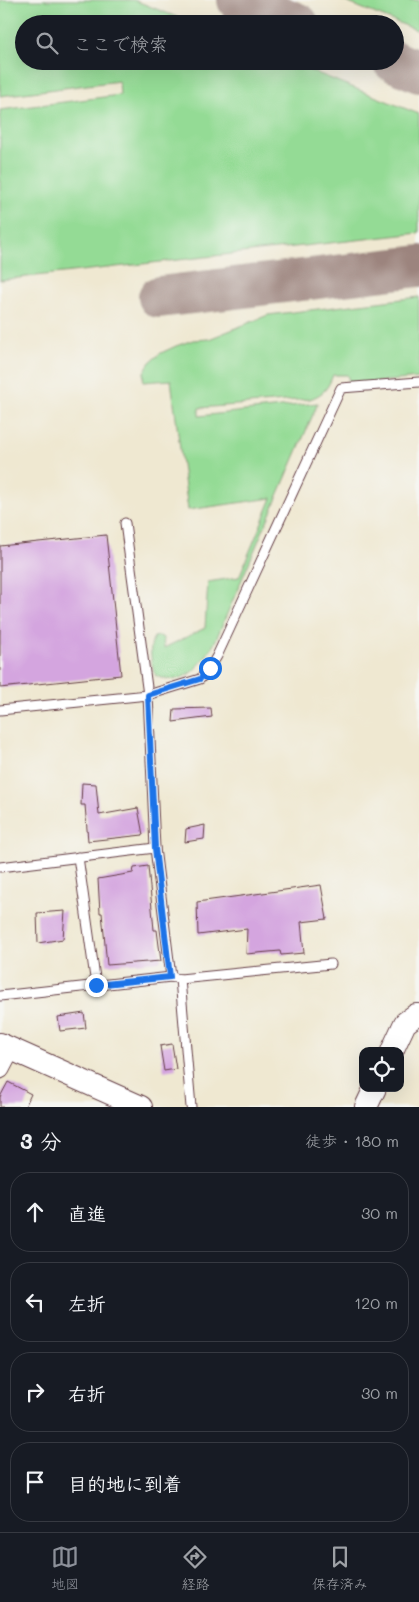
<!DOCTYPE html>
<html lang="ja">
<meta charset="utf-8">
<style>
:root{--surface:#171b24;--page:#20242c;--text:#f1f3f6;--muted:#9ea1a6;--line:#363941;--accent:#8c9099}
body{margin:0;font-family:Mali,"Klee One",sans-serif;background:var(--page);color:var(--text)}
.controls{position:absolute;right:15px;bottom:15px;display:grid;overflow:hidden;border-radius:10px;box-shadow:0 5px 20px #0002}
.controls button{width:45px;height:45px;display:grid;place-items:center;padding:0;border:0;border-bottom:1px solid var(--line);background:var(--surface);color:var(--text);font:25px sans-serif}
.stop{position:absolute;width:15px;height:15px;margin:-11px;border:4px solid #1a73e8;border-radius:50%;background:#fff}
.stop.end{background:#1a73e8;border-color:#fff;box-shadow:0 1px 5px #0008}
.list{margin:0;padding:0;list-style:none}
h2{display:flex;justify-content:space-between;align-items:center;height:65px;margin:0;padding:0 20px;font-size:21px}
h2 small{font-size:16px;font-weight:400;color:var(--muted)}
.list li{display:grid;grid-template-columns:32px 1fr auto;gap:15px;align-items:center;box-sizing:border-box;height:80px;margin:0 10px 10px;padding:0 10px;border:1px solid var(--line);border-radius:20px}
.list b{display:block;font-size:19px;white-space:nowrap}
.list em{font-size:16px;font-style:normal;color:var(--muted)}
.icon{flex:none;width:28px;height:28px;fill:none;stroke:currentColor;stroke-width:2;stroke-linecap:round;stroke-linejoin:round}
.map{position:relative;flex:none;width:419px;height:1107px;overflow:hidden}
.search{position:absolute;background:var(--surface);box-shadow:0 5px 20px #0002;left:15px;right:15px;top:15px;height:55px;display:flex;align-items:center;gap:12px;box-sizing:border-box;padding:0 18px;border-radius:28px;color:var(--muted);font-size:19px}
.sheet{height:425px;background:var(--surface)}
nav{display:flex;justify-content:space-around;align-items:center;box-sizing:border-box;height:70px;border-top:1px solid var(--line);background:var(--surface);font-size:14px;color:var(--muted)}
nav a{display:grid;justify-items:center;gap:2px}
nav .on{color:var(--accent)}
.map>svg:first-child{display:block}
.green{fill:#94db95;stroke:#6f7d60}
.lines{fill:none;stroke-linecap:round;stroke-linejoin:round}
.taxiway{stroke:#9c847e;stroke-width:42}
.building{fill:#d4a5df}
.service-casing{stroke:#633d44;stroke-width:11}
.minor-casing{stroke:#633d44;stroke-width:21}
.tertiary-casing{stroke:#633d44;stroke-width:24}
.service{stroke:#fff;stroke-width:9}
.minor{stroke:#fff;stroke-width:19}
.tertiary{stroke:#fff;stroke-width:22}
.route{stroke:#1a73e8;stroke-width:6}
</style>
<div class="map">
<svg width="419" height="1107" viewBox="0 0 419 1107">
<rect width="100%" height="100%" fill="#f6f6f2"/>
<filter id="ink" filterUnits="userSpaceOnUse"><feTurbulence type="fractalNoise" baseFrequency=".02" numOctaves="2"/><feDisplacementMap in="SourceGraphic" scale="10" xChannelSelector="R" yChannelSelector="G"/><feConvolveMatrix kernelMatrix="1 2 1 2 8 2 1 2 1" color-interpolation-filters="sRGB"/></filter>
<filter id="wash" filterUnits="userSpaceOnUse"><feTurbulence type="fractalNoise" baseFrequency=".0096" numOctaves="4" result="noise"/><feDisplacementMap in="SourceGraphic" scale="20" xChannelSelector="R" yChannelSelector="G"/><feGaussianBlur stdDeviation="1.12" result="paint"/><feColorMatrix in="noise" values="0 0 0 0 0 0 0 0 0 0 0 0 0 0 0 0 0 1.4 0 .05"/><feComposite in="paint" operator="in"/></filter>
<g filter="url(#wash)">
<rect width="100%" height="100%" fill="#efe8d1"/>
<g class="green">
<polygon points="0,0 134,0 194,24 24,24 24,61 287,61 419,114 419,233 0,280 0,110 120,95 119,81 0,96"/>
<polygon points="341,0 419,0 419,31"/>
<path d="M419,297V378L355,384L349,381L347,375H333C328,388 324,394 310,399L199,408V416L318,403L214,644C200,666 185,688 156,676C151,666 148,647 154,637L160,636L163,638L164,648L205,628L208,582L239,577L272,498L188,510L171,380L143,382L144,372L150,362L161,353L176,346L193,340L209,339L268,315Z"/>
</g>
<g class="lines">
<g class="taxiway">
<polyline points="238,0 298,24"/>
<polyline points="393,61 419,72"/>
<polyline points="159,297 419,266"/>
</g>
</g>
<g id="blocks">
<g class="building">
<polygon points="106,535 121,675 0,688 0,546"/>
<polygon points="211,708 212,717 173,722 174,709"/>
<polygon points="82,783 96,784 99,815 138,808 143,835 88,841 85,805 81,805"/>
<polygon points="205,825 204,839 185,842 186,829"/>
<polygon points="148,866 154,930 157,930 161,961 107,965 102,913 100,913 98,879 133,873 134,868"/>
<polygon points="321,885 327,919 301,922 304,953 281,955 280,951 246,954 247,929 198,935 197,902"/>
<polygon points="65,911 63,939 38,943 37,913"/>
<polygon points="84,1013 86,1028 60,1031 58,1017"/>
<polygon points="172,1044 176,1069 164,1071 160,1046"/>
<polygon points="8,1082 31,1094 25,1107 0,1107 0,1097"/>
</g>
</g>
</g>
<g filter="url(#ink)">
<use href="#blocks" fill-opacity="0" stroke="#633d44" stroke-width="1"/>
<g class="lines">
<defs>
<g id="service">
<polyline points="125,523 148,695 155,848 171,977"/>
<polyline points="0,710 148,695 200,679 210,668 217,656 341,388 419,382"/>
<polyline points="78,857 96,985"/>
<polyline points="0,867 155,848"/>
<polyline points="180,979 191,1107"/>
<polyline points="0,996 171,977 180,979 331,964"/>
</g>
<polyline id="minor" points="0,1069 11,1048"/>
<g id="tertiary">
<polyline points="0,1044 141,1107"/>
<polyline points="392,1051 405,1023 416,1015 419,1015"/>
<polyline points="366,1107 375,1088"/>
</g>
</defs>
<use href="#service" class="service-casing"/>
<use href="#minor" class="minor-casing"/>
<use href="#tertiary" class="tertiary-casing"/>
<use href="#service" class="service"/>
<use href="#minor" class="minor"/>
<use href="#tertiary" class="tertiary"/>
</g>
</g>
<g class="lines" filter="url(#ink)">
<polyline class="route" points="96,985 170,977 155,848 148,695 200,679 210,668"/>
</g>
</svg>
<div class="controls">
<button><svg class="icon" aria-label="locate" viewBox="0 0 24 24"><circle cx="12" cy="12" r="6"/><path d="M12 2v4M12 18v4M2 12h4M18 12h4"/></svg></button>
</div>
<div class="stop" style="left:210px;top:668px"></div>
<div class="stop end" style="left:96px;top:985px"></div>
<div class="search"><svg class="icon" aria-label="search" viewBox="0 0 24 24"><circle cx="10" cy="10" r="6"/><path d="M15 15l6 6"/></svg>ここで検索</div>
</div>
<section class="sheet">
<h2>3 分<small>徒歩 · 180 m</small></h2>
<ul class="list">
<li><svg class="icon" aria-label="ahead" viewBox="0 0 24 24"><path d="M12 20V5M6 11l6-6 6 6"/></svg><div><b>直進</b></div><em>30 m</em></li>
<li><svg class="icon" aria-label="left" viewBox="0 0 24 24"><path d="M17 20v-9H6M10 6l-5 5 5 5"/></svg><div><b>左折</b></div><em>120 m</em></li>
<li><svg class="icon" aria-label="right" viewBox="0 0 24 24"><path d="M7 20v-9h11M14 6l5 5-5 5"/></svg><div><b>右折</b></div><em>30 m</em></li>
<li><svg class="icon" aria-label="arrive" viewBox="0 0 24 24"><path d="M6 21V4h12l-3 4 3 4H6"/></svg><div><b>目的地に到着</b></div></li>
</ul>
</section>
<nav>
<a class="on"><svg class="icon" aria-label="map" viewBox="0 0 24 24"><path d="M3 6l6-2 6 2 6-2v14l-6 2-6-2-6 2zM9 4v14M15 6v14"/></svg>地図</a>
<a><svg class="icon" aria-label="directions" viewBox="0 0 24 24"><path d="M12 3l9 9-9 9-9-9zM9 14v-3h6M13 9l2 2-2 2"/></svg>経路</a>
<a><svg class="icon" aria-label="saved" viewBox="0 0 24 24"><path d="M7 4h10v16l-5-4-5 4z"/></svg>保存済み</a>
</nav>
